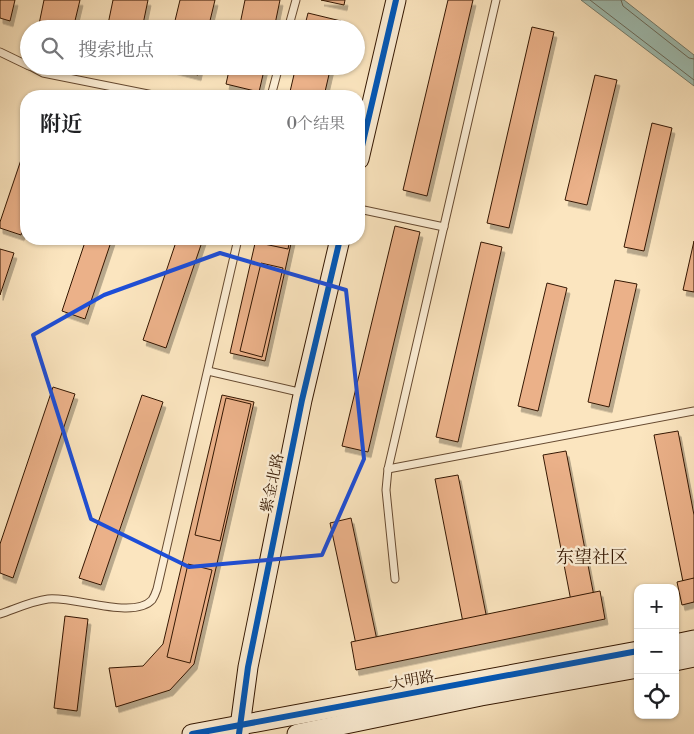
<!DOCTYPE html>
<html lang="zh">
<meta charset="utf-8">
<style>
:root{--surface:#fff;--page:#f2f2f2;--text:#202124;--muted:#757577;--line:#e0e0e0}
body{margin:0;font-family:"Libre Bodoni","Noto Serif SC",serif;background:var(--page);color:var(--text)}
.controls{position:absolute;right:15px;bottom:15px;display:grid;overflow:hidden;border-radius:10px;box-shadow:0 1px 4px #0004}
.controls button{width:45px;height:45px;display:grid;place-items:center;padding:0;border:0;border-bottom:1px solid var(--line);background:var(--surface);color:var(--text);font:25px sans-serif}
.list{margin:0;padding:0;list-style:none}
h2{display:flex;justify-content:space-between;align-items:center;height:65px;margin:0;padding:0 20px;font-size:21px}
h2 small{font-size:16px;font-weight:400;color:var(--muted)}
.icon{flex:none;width:28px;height:28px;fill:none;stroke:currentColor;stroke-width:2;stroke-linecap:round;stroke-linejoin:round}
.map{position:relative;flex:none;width:694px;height:734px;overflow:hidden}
.search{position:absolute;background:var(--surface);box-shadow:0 1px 4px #0004;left:20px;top:20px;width:345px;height:55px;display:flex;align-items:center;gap:12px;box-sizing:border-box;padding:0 18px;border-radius:28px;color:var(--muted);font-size:19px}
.panel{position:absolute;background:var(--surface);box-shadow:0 1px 4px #0004;left:20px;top:90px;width:345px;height:155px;border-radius:20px}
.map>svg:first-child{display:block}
.water{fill:#9fbfb4;stroke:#747c6d}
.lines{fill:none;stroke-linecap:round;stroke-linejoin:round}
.shore{stroke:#6a6b5b;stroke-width:1}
.building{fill:#ebb189;stroke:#341702;filter:url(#shadow)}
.lane-casing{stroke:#664a31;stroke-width:9}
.secondary-casing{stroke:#341702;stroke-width:21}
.lane{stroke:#fceed5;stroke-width:7}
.secondary{stroke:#fceed5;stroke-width:19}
.cycleway-casing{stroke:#fceed5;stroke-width:9}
.cycleway{stroke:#0057b8;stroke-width:6}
.marked{fill:none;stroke:#1d4ed8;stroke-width:4;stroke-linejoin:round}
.labels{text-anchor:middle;stroke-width:4.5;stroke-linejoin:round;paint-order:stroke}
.street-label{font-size:15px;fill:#341702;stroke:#fceed5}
.quarter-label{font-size:18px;fill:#341702;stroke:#fceed5}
</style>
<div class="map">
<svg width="694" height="734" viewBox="0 0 694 734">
<defs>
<filter id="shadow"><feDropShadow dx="3" dy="5.5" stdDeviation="0" flood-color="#0004"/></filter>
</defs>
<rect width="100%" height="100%" fill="#fbe5bf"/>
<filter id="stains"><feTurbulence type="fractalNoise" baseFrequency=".004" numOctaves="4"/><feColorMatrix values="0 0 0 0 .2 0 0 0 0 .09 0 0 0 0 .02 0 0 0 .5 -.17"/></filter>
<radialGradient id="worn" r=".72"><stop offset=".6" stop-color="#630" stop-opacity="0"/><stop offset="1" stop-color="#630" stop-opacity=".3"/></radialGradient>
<polygon class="water" points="581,0 624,0 694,55 694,86"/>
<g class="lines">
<g class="shore">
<polyline points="590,0 694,80"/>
<polyline points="621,0 623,6 689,58 694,59"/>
</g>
</g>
<g class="building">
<polygon points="0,0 15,0 10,21 0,18"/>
<polygon points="44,0 80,0 73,29 38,29"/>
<polygon points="113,0 148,0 142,29 107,29"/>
<polygon points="180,0 215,0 208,29 173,29"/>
<polygon points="245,0 280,0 274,29 239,29"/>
<polygon points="321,0 345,0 344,5"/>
<polygon points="448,0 473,0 427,196 403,190"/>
<polygon points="308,13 341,21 340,29 304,29"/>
<polygon points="532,27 554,32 509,228 487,223"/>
<polygon points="164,66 200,66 198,75"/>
<polygon points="230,66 265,66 259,92 226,84"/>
<polygon points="296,66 331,66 324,96 289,96"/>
<polygon points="595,75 617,80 587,205 565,200"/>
<polygon points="652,123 672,128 644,251 624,247"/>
<polygon points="26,145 26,219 21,235 0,228 0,222"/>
<polygon points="395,226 420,232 368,452 342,446"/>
<polygon points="86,239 112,239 85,319 62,311"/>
<polygon points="177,239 203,239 166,348 143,340"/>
<polygon points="256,239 292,239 265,361 230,353"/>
<polygon points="265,239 290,239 288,249 264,244"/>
<polygon points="694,241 694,292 683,290"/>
<polygon points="481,242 502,247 458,442 436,437"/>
<polygon points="0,249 14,253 0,295"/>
<polygon points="261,263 283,268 262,357 240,351"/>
<polygon points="615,280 637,284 609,407 588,402"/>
<polygon points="547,283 567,288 538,411 518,406"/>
<polygon points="53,387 75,394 13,578 0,573 0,544"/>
<polygon points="142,395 163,402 101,585 79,578"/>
<polygon points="222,395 254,402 194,664 170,690 116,707 109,668 143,666 163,644"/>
<polygon points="226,398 251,404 220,541 195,535"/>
<polygon points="678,431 694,515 694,600 687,602 654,435"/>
<polygon points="566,451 598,617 575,622 543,455"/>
<polygon points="458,475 491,639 467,643 435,479"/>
<polygon points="351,518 381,659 360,663 330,523"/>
<polygon points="188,564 212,570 190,663 167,657"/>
<polygon points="694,578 694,602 682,605 677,582"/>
<polygon points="600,591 605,619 356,670 351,642"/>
<polygon points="65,616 88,619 77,711 54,708"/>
</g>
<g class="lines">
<defs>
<g id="lane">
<polyline points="288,29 296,0"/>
<polyline points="0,52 29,66"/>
<polyline points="30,66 43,73 158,96"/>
<polyline points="271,96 279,66"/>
<polyline points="359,209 444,227"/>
<polyline points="208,371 303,393"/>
<polyline points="388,469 694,411"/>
<polyline points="395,579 386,490 388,469 496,0"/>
<path d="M0,614C15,609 32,601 48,599C75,596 133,620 152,600C154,597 156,592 157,589L238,239"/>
</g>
<g id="secondary">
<polyline points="359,159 396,0"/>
<polyline points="675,644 694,640"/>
<polyline points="675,661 694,657"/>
<polyline points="192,734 638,651"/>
<polyline points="239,734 248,667 262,598 302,400 340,239"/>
<polyline points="297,734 481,696 638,668"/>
</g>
</defs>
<use href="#lane" class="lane-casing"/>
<use href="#secondary" class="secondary-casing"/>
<use href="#lane" class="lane"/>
<use href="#secondary" class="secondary"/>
<defs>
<g id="cycleway">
<polyline points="359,159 396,0"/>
<polyline points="192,734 638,651"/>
<polyline points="239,734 248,667 262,598 302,400 340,239"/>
</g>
</defs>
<use href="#cycleway" class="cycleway-casing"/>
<use href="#cycleway" class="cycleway"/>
</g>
<path class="marked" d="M220,253L346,290L364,459L322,555L189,567L91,519L33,335L104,295Z"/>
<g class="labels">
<g class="street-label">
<text transform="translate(272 483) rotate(-78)" y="5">紫金北路</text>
<text transform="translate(412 680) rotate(-11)" y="5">大明路</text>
</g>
<g class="quarter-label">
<text x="592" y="563">东望社区</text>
</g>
</g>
<rect width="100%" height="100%" filter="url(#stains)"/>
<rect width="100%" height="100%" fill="url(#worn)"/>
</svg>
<div class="controls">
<button>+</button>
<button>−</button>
<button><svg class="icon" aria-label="locate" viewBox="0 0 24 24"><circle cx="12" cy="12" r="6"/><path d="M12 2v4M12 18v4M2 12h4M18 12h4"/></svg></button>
</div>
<div class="search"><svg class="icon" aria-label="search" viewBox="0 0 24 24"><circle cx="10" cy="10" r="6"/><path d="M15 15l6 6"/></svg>搜索地点</div>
<section class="panel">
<h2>附近<small>0个结果</small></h2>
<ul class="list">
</ul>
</section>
</div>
